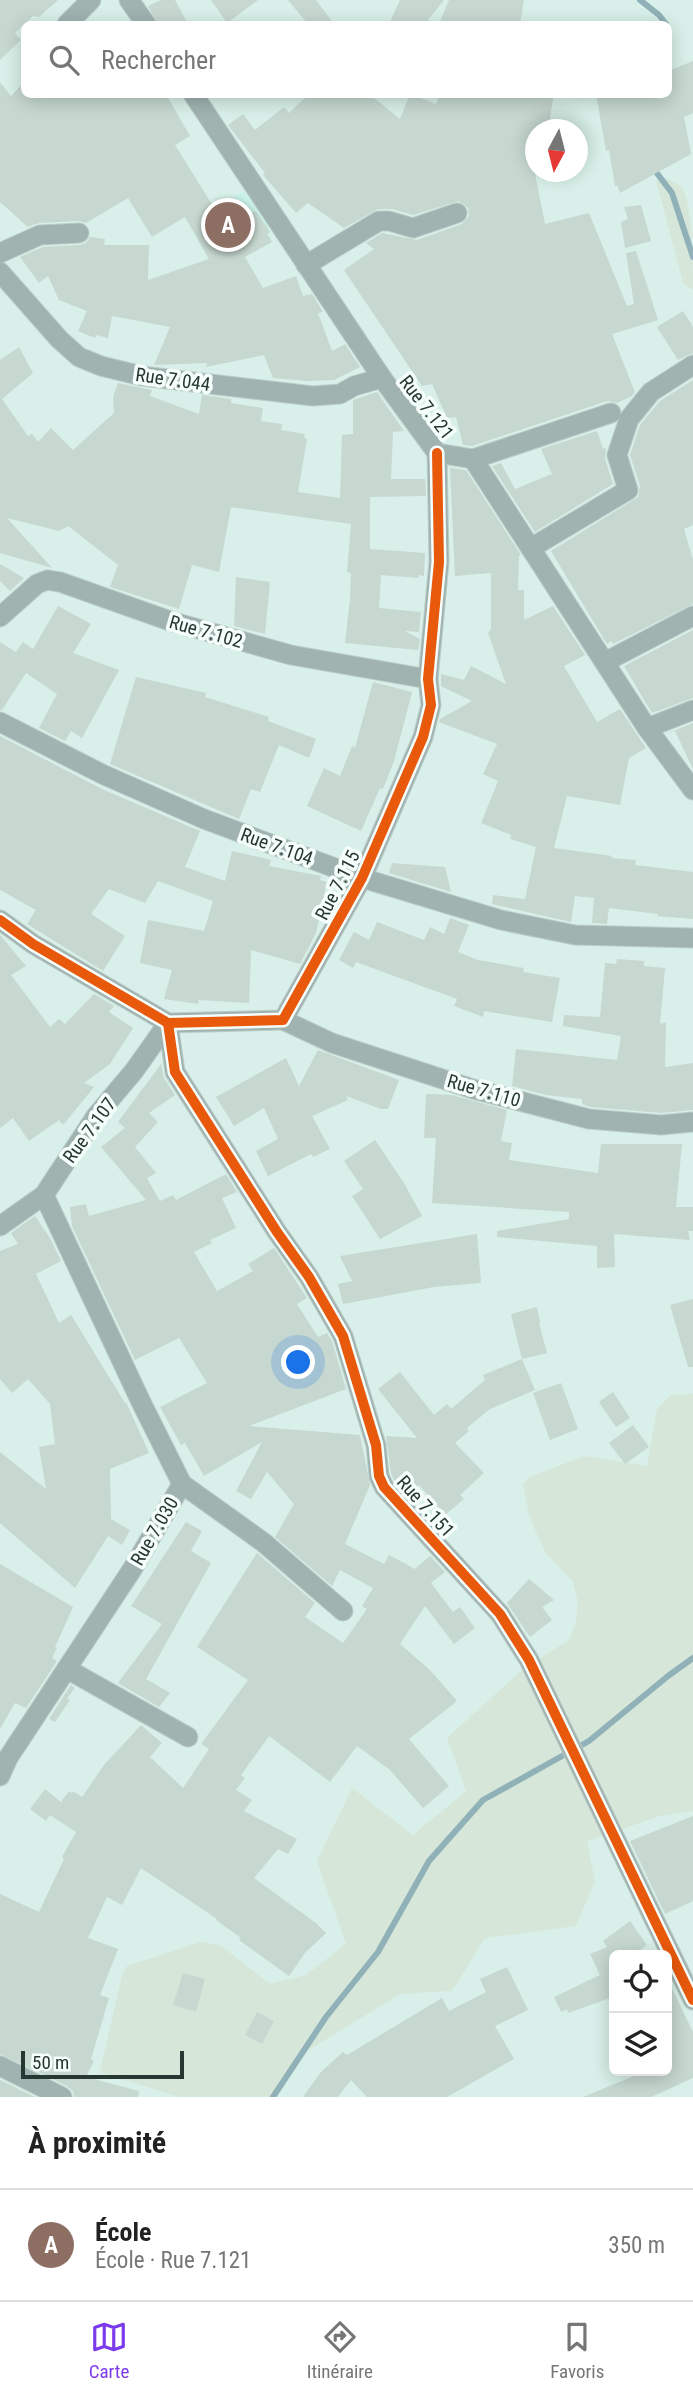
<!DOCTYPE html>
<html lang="fr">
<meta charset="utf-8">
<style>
:root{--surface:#fff;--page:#f6f6f6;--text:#222;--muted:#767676;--line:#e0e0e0;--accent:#7c3aed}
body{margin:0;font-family:"Roboto Condensed",sans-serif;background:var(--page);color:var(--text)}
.controls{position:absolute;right:21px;bottom:21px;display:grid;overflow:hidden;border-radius:10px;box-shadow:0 4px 18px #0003}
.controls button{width:63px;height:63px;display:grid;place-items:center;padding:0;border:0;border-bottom:2px solid var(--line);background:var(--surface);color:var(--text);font:35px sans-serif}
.compass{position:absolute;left:525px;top:119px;width:63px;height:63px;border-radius:50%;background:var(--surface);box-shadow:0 4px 18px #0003;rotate:187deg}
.scale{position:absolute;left:21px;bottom:18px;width:163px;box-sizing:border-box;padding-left:7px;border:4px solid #273833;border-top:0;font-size:19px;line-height:24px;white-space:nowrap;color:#273833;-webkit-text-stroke:5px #f6fefc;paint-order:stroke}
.you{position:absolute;left:299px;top:1363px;width:24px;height:24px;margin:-18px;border:5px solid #fff;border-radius:50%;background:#1a73e8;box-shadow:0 0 0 10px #1a73e833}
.badge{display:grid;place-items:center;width:46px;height:46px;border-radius:50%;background:var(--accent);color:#fff;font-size:23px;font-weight:700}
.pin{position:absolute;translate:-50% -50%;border:4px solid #fff;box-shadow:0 2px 7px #0006}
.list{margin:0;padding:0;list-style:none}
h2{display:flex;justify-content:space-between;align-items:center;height:91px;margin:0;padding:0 28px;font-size:30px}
h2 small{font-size:23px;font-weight:400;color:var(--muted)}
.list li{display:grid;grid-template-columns:46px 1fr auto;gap:21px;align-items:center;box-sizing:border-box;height:112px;padding:0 28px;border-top:2px solid var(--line)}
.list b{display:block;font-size:26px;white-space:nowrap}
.list p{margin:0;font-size:23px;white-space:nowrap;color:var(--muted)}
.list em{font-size:23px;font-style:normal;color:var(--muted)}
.icon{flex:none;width:38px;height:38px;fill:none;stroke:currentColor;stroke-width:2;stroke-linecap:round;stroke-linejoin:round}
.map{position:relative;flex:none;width:693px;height:2097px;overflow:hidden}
.search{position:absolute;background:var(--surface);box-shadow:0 4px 18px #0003;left:21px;right:21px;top:21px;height:77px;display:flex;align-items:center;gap:18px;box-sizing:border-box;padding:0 24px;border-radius:10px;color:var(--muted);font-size:26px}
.sheet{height:203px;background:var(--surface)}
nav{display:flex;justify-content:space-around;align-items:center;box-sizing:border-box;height:98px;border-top:2px solid var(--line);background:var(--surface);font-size:19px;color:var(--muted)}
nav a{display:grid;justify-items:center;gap:4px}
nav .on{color:var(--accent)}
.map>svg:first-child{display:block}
.built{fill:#c9f1e5}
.green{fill:#d6e7d9}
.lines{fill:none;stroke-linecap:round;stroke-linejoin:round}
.stream{stroke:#90b1b8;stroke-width:6}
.building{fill:#c6d8d0}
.minor-casing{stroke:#bacdc7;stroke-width:21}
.minor{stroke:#a1b3b1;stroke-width:19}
.cycleway-casing{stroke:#f6fefc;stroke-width:15}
.cycleway{stroke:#e8590c;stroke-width:10}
.labels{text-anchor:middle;stroke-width:7;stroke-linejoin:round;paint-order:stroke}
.street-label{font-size:19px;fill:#273833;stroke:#f6fefc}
</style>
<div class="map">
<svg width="693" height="2097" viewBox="0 0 693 2097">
<rect width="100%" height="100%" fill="#d8f0e9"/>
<polygon class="built" points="244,191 258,209 271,232 268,234 272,242 261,248 256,248 212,266 186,219"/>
<g class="green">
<path d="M663,177C669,180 677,183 682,188C693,204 693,267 693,290L683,283L662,202L656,182Z"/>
<polygon points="693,1394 693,1811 660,1816 587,1841 595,1881 576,1926 485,1938 452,1991 400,1994 307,2051 292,2065 276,2097 179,2097 100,2072 122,1975 127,1966 201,1942 220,1945 270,1984 306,1975 346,1944 317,1861 352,1788 413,1835 466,1791 447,1738 523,1669 569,1640 576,1621 578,1602 573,1582 545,1552 529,1516 523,1484 530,1477 584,1456 647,1466 657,1409 671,1395"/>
</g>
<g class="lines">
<g class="stream">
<polyline points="640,0 659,15 666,24"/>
<polyline points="653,168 672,193 693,257"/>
<polyline points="273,2097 326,2017 378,1952 429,1861 483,1800 589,1741 668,1676 693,1658"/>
</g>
</g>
<g class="building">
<polygon points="0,0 58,0 39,17 33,16 15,33 21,40 0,60"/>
<polygon points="161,0 175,0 188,24 158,24 148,6"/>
<polygon points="211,0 258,0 227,23"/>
<polygon points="288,0 316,0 334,24 308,24"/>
<polygon points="400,0 444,0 425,24 389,24"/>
<polygon points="449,0 524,0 520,24 439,24"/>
<polygon points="693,61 693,113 684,117 691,154 620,193 618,186 615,186 609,150 606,151 596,94 668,94 668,71"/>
<polygon points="0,82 11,96 24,82 24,94 166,94 190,136 175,145 226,227 256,211 270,232 267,234 272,242 245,257 263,288 296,276 303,296 312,294 323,312 318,313 332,351 345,344 360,367 334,380 308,381 273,378 264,355 206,367 207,363 154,365 170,327 112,316 108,338 96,335 95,338 78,331 87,311 59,300 48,276 39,283 20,257 43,247 80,245 86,243 90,237 105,239 104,245 149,245 148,280 209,259 185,217 152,237 128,198 86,223 78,221 39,223 28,227 0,202"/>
<polygon points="309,94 369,94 400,119 410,94 436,104 440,94 554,94 548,130 536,130 536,179 545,224 589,213 627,306 634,304 626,253 636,251 658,320 612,334 635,392 632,396 617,403 607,401 472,446 463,445 456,417 447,418 432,384 422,386 344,270 374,249 366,243 382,233 417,240 462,224 469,216 468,208 459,201 413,215 392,209 378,209 344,228 308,203 296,213 263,175 265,173 228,125 243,114 255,130 284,107 289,113"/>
<polygon points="641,205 651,241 625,248 621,222 628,219 624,207"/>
<polygon points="683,311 693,327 693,353 678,360 657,327"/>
<polygon points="19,347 33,373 2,399 28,436 32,434 38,442 51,428 73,450 114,413 113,397 118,383 152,390 150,396 199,414 202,395 231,399 231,403 263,408 261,421 282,424 281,430 305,434 304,438 307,439 298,492 340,498 342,435 353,434 353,400 377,392 404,431 393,432 391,479 425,479 426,496 370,497 370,549 425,553 424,576 419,575 419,578 381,575 379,608 421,612 419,632 405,631 420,639 418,650 345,643 350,599 351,573 347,572 351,524 231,507 219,572 192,565 179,609 110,587 118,565 68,526 59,531 7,518 52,568 0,553 0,360"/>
<polygon points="693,380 693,525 684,529 693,560 693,604 613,644 612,641 607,644 551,551 638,497 640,486 630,455 640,425 660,401"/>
<polygon points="597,431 603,449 606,448 605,459 613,484 535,532 492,466 501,463 515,489 552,474 541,449"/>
<polygon points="450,468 466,470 521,555 519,556 518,590 524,590 524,620 553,606 585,655 564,666 597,722 620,709 646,748 629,758 620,805 567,796 554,848 612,856 611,858 636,860 635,865 693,872 693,919 657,916 658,914 609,908 607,924 592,923 594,898 575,896 571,922 492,904 493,895 525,899 536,847 510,839 511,835 481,823 498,781 483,774 497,744 439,722 440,719 472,701 441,686 441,674 464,680 471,666 506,684 488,633 491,629 491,573 455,576"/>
<polygon points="0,564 24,578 10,591 0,581"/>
<polygon points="236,577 270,582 265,634 234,626"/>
<polygon points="58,606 91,624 73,653 119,670 82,738 71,731 65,741 39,728 57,694 26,673 2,710 0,710 0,642 16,652 23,642 33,649"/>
<polygon points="693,630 693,698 652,713 624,666"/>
<polygon points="136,677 206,693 205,697 269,717 268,721 316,739 309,758 279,745 260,792 251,789 239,819 110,764"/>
<polygon points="373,682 412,692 394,761 383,789 380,788 361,831 307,806 324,768 340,776 352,746 355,748"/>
<polygon points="693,723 693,769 675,731 666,734"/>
<polygon points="0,736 102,789 200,831 185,867 225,881 232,851 271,860 269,866 321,876 320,880 327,882 316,933 300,964 251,950 249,1003 199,1000 198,1004 164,999 172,970 140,963 148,920 204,931 213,901 158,881 145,903 109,889 91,914 125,936 103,971 27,924 36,910 0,890"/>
<polygon points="392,863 445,867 451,892 389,873"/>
<polygon points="450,918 469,925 458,952 478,960 524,968 523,972 560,978 552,1022 484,1011 483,1017 454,1006 457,999 356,962 353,968 339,960 354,932 369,940 377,922 424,940 430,927 444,934"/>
<polygon points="0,935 26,966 11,975 50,1027 59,1019 65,1024 94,994 114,1006 109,1012 133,1028 110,1064 84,1083 94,1087 63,1125 59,1120 29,1141 13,1118 0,1128"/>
<polygon points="617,959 644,961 644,966 665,968 660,1024 666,1022 665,1067 693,1063 693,1110 661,1113 591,1107 582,1104 582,1099 546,1095 512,1086 516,1049 617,1060 621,1036 563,1026 564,1015 600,1017 605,963 616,964"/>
<polygon points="318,1050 399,1080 388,1109 381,1109 346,1096 348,1100 312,1116 330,1149 313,1157 311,1154 268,1176 256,1151 278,1139 264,1108 234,1126 216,1097 286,1058 299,1086"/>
<polygon points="161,1064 164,1078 175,1095 149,1113 158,1122 135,1147 156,1173 147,1178 160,1201 173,1195 176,1200 226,1174 237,1192 222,1198 236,1228 210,1240 212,1243 194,1252 217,1291 253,1271 248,1264 274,1248 307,1298 297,1304 318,1337 327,1333 332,1341 346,1389 249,1426 360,1435 370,1485 345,1544 384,1564 389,1555 415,1569 430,1556 445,1572 431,1583 453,1612 460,1607 475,1628 454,1644 425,1606 400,1644 430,1670 457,1701 409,1739 449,1786 423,1808 390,1770 357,1746 330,1782 269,1736 241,1775 245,1778 236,1790 252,1800 244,1811 297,1839 288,1854 278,1849 254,1878 316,1923 326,1933 305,1953 289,1976 239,1940 241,1938 216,1920 217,1919 141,1868 122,1905 107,1897 88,1938 118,1949 100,1995 109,1998 91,2059 94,2061 86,2077 139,2091 138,2097 74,2097 73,2091 67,2086 0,2054 0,1894 39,1912 64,1859 62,1857 76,1832 50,1815 46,1821 30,1809 45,1789 61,1802 69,1791 72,1793 73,1791 82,1797 104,1765 141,1725 162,1743 150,1757 183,1788 209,1749 201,1744 248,1680 197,1647 257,1553 315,1603 305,1617 343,1643 367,1609 362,1606 373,1588 340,1570 332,1586 275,1537 294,1504 267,1472 251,1499 236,1491 262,1442 204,1476 185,1443 181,1445 160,1407 207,1383 179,1338 135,1360 72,1226 70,1207 86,1204 89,1216 146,1200 101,1147 125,1128 118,1122"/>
<polygon points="426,1094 452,1095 507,1110 501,1141 512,1143 509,1160 598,1173 601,1144 682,1144 676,1207 693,1207 693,1231 688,1231 690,1240 614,1234 615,1267 597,1268 597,1246 497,1237 497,1231 569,1219 569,1212 432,1203 436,1138 424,1138"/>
<polygon points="375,1140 404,1183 422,1216 380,1239 352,1196 363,1189 344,1161"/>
<polygon points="35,1216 50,1238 61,1261 36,1274 59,1323 71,1315 125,1403 126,1402 149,1453 110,1469 111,1519 130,1530 122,1545 108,1536 75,1588 0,1523 0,1452 46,1489 39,1447 55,1444 50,1404 28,1379 12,1393 0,1379 0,1251 18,1244 11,1233"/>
<polygon points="477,1234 481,1283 434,1287 343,1304 338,1284 352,1281 340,1256"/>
<polygon points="693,1299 693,1367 688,1367 670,1305"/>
<polygon points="537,1307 540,1323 539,1323 547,1353 522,1359 511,1314"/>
<polygon points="522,1359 535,1390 490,1409 467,1428 469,1431 455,1443 484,1473 460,1495 464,1499 445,1515 419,1485 410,1495 394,1480 391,1473 386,1436 417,1438 378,1389 400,1372 434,1415 447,1404 451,1409 485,1380 483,1375"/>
<polygon points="561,1383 578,1429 550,1440 533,1393"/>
<polygon points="613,1392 630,1418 616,1427 599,1402"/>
<polygon points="633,1425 649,1447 625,1464 609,1443"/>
<polygon points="186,1522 202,1531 191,1551 211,1563 146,1679 170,1693 159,1707 118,1683 162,1624 131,1606"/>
<polygon points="0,1564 73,1607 55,1647 57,1648 52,1658 57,1661 26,1708 15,1703 0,1729"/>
<polygon points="529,1579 554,1600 542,1607 552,1620 530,1637 507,1603"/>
<polygon points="71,1685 75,1688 67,1698 70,1700 55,1722 49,1719"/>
<polygon points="693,1816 693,1901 665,1914 630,1841"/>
<polygon points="630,1921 647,1945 633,1955 614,1955 614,2007 610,1998 568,2013 567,2009 561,2012 554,1997 600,1975 590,1954 607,1947 603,1941"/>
<polygon points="507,1967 528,2010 495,2026 514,2059 447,2097 367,2097 351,2080 338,2097 303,2097 321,2072 343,2052 347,2055 442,1998 449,2011 486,1992 480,1979"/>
<polygon points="183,1973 205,1979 196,2012 173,2005"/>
<polygon points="667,1978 693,2032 693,2078 651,2097 583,2097 646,2071 667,2071"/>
<polygon points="257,2012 274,2021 262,2044 245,2035"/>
<polygon points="0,2080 35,2097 0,2097"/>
</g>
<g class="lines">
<defs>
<g id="minor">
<polyline points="129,0 146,24"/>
<polyline points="67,24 91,0"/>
<polyline points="193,94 382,378 437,453 473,459 647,728 693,790"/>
<polyline points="0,253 40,235 79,233"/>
<polyline points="306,265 379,221 389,221 413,228 457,213"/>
<polyline points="0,272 59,339 79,357 101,366 142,376 313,396 340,394 354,386 382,378"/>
<polyline points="473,459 611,413"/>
<polyline points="531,548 628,490 617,455 629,419 651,392 693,365"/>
<polyline points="0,617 37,584 47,580 60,582 170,621 291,655 428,679"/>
<polyline points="605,662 693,616"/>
<polyline points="0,722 102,774 204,819 362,878 501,920 575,935 693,938"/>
<polyline points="647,728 693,710"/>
<polyline points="0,920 33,944 168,1023 283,1020 362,878 423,737 431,705 428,679 439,562 437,453"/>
<polyline points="283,1020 332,1043 473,1089 589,1119 661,1125 693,1122"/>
<polyline points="168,1023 175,1072 277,1232 309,1277 343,1336 376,1445 379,1476 384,1487 500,1614 529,1660 693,2000"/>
<polyline points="0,1226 44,1195 96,1116 134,1071 168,1023"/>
<polyline points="182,1484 263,1542 343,1611"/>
<polyline points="67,1669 188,1737"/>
<polyline points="0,1776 8,1758 133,1568 182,1484 141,1402 44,1195"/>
<polyline points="0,2066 62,2097"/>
</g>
</defs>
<use href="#minor" class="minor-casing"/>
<use href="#minor" class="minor"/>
<defs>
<g id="cycleway">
<polyline points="0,920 33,944 168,1023 283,1020 362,878 423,737 431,705 428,679 439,562 437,453"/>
<polyline points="168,1023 175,1072 277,1232 309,1277 343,1336 376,1445 379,1476 384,1487 500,1614 529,1660 693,2000"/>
</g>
</defs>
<use href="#cycleway" class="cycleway-casing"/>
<use href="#cycleway" class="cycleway"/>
</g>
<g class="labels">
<g class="street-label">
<text transform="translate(173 379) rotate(8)" y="7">Rue 7.044</text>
<text transform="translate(427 407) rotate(52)" y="7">Rue 7.121</text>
<text transform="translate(206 631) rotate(16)" y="7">Rue 7.102</text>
<text transform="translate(277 846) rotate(20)" y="7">Rue 7.104</text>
<text transform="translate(337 885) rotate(-63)" y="7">Rue 7.115</text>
<text transform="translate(484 1090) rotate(16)" y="7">Rue 7.110</text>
<text transform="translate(89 1130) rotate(-54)" y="7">Rue 7.107</text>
<text transform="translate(426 1506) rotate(48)" y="7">Rue 7.151</text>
<text transform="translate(154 1531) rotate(-60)" y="7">Rue 7.030</text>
</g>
</g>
</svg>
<div class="controls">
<button><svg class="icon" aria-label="locate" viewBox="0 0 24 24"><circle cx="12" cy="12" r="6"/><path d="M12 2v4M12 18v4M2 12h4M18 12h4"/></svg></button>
<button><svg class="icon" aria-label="layers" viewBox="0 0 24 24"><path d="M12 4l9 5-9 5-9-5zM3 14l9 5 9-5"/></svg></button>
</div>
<svg class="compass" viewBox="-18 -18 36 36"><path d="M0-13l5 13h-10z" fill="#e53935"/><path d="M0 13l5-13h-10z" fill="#767676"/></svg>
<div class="scale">50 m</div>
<div class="you"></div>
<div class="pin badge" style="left:228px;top:225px;background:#8d6e63">A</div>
<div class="search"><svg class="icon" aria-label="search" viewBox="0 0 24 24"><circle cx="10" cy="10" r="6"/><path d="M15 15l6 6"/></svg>Rechercher</div>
</div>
<section class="sheet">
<h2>À proximité<small></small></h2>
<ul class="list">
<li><span class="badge" style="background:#8d6e63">A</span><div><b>École</b><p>École · Rue 7.121</p></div><em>350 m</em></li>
</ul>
</section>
<nav>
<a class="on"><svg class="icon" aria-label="map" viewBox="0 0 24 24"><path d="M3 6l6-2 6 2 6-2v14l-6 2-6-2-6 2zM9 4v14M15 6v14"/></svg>Carte</a>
<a><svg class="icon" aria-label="directions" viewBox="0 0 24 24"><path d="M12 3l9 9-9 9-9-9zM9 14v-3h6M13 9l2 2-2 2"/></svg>Itinéraire</a>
<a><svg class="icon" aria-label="saved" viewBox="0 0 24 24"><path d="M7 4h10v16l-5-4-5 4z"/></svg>Favoris</a>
</nav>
